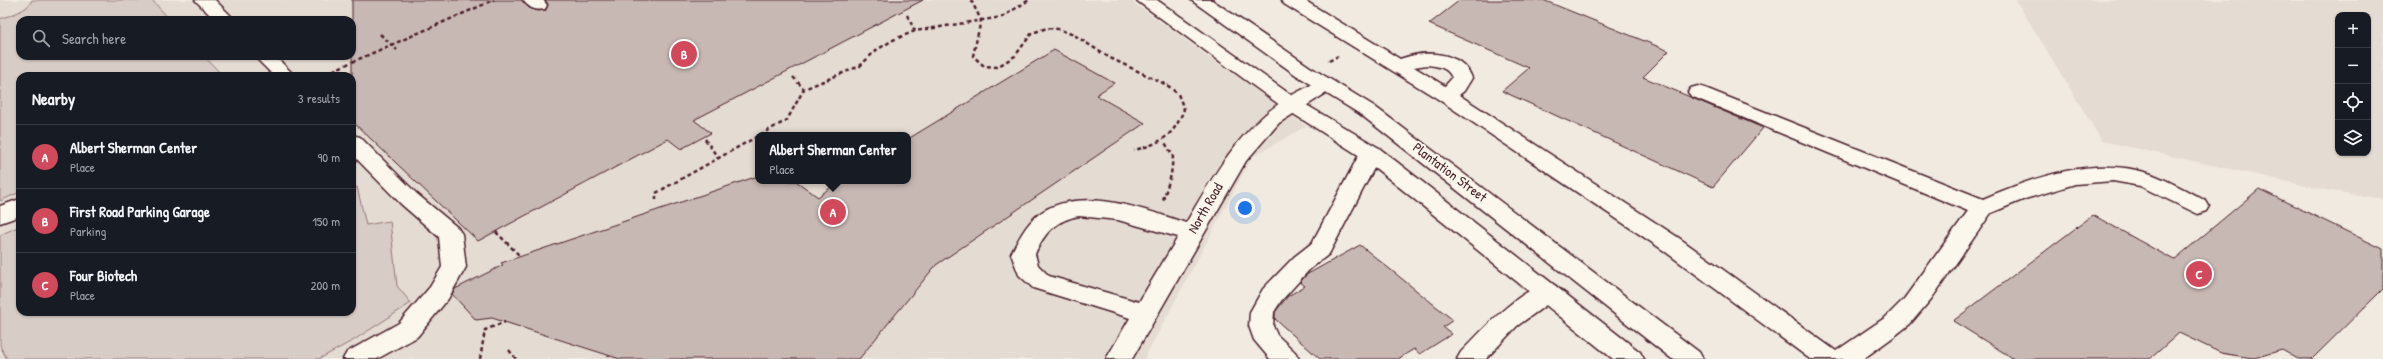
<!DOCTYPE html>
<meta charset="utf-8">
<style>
:root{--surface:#171b24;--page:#242831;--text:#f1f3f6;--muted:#9ea1a6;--line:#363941;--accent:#d1495b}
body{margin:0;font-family:"Patrick Hand",sans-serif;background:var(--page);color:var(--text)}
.controls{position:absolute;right:12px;top:12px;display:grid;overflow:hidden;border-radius:8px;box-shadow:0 1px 3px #0004}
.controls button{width:36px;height:36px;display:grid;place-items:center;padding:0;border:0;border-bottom:1px solid var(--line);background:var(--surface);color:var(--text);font:20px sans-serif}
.you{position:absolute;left:1245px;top:208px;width:14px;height:14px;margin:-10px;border:3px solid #fff;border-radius:50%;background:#1a73e8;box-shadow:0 0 0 6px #1a73e833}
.badge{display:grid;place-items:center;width:26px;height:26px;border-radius:50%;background:var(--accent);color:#fff;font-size:13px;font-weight:700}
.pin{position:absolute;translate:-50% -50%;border:2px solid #fff;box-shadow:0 1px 4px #0006}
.popup{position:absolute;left:755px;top:132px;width:156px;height:52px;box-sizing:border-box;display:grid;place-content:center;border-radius:8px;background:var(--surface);filter:drop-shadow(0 1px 3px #0005);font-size:13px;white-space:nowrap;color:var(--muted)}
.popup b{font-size:15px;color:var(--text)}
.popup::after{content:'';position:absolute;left:50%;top:100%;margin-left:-8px;border:8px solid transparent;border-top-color:var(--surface)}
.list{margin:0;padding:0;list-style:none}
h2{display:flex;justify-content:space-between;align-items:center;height:52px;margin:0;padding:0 16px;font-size:17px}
h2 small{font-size:13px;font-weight:400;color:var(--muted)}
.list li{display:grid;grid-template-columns:26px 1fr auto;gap:12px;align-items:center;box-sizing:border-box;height:64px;padding:0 16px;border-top:1px solid var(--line)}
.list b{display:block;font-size:15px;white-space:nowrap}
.list p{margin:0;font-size:13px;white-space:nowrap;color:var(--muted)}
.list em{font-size:13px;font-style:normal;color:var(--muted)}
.icon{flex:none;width:22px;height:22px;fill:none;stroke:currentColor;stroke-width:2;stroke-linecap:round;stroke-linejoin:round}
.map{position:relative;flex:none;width:2383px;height:359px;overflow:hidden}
.search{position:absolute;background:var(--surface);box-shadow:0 1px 3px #0004;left:16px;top:16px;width:340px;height:44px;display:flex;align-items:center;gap:10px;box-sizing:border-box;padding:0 14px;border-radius:12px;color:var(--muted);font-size:15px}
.panel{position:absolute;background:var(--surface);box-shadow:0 1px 3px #0004;left:16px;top:72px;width:340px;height:244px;border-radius:12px}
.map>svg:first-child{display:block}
.built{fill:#e4dbd2;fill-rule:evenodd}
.green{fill:#d8ccc6;stroke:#917678}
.building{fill:#c8b8b3;stroke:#4a1f2b}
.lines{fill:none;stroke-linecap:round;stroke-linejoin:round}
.minor-casing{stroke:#4a1f2b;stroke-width:3}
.major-casing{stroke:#4a1f2b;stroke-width:3}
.path{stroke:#4a1f2b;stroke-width:2.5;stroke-dasharray:4 3;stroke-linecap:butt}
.minor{fill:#fbf7ec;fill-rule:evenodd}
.major{fill:#fbf7ec;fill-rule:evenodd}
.path-bridge{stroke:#4a1f2b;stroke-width:2.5;stroke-dasharray:4 3;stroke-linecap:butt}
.labels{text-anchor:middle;stroke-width:4;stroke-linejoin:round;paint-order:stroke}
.street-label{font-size:14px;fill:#4a1f2b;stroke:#fbf7ec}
</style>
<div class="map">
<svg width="2383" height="359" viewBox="0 0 2383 359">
<rect width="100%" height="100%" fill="#f0eae0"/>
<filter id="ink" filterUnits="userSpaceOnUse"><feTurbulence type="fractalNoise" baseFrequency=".025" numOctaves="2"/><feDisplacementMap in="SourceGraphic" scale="8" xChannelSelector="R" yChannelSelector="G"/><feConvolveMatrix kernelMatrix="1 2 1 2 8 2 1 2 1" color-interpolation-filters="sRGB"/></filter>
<g filter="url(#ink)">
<g class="built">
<path d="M0,0H1130L1306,126L1252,157L1144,359H0ZM20,20H352V56H20ZM20,76H352V312H20ZM758,135H908V181H758Z"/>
<path d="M2016,0H2383V199L2326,190L2102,141ZM2338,15H2368V153H2338Z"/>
</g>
<g class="green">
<path d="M32,0H152L170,20H20V56H204L223,76H20V192L0,201V19C10,15 28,11 32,0Z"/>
<polygon points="357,187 366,225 390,221 397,286 411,303 354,340 319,359 7,359 0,346 0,235 20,226 20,312 352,312 352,188"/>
</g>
<g class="building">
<polygon points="352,0 522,0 529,8 538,11 546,10 548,4 545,0 923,0 694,120 711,133 681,149 668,139 478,241 352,121"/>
<polygon points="1460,0 1543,0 1669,51 1643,77 1763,128 1713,187 1502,91 1529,68 1429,24"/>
<polygon points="1054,50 1114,83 1096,95 1145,123 936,265 859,359 620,359 492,318 476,320 452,294 455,289 503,265 501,263 758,176 758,181 796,181 818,197 839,181 908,181 908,139"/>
<polygon points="2259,189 2383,249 2383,289 2312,359 2298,359 2282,350 2254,358 2238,356 2221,353 2179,333 2150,359 2014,359 1953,321 2093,215 2174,260"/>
<polygon points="1360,245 1453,320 1443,327 1452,334 1420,354 1414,349 1398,359 1320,359 1275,319 1275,312 1288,296 1305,286 1300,282 1306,275"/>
</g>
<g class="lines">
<defs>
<g id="minor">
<polygon points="195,0 215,0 235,20 215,20"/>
<path d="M523,0H543L547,5L545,9C535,11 529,8 523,0Z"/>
<path d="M1282,0H1304L1400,59C1423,50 1462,50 1472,78L1464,91L1459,95L1679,238L1836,351L1886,317L1904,299L1968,211L1691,96L1688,92L1691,88L1698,86L1705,88L1983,199C2034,177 2093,156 2148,173C2168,180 2187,191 2206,201L2209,206L2206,211L2198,214L2140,186L2113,181L2075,184L2025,199L1991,213L1932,298L1910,324L1896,335L1863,359H1810L1663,250L1438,99L1284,4ZM1427,65C1437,66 1448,67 1452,78L1445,86L1414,67Z"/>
<polygon points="254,56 275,56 295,76 274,76"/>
<path d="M1324,80L1331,82L1334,86L1331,90L1279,123L1246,161L1132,359H1106L1130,318L1033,288L1019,275L1011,254C1018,240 1026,224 1039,214C1080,185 1143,209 1186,223C1215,173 1242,124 1294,94C1304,89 1313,83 1324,80ZM1079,216L1118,220L1178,237L1139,302L1049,276L1038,265L1035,254C1044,233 1056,220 1079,216Z"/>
<polygon points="352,135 360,137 417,194 458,228 462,234 466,267 448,299 417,337 377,359 343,359 347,352 399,323 430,287 442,267 439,237 401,204 352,154"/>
<polygon points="1371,146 1379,148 1382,153 1329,254 1310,269 1281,301 1274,312 1273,326 1277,335 1295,352 1299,359 1270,359 1254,340 1249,326 1250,312 1263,289 1294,257 1312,243 1360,153 1363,148"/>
<polygon points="20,199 20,216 0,223 0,206"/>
<path d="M1547,283L1556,286L1559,292L1556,298L1517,326L1486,359H1457L1461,352C1484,329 1515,293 1547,283Z"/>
</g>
<g id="major">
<polygon points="1136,0 1157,0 1298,100 1379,148 1640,352 1644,359 1613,359 1363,158 1284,108"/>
<polygon points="1191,0 1212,0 1310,67 1374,106 1699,352 1703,359 1672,359 1360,114 1296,75"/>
</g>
</defs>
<use href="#minor" class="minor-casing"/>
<use href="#major" class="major-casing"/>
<g class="path">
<path d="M971,0L981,20L973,56L984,66L997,67L1015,56L1032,33L1047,28L1058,29L1074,35L1110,58L1167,85L1178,94L1184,109C1175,135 1160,144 1134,150"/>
<polyline points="907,15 915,31"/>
<polyline points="1329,61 1338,56"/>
<polyline points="320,76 494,0"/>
<polyline points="793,77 804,89"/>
<polyline points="760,135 787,120 804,89 860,66 875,51 893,40 915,31 1002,17 1029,0"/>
<polyline points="705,139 718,158"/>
<polyline points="656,200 656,193 758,136"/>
<polyline points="1163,200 1171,175 1173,156 1164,141"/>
<polyline points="496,232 520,256"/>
<polyline points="509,350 516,359"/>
<polyline points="480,359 485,330 505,322"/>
</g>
<use href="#minor" class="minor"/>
<use href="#major" class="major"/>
<polyline class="path-bridge" points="380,34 397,50"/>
</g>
</g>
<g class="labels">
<g class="street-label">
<text transform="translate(1450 172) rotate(37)" y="5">Plantation Street</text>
<text transform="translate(1205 208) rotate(-60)" y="5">North Road</text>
</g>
</g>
</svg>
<div class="controls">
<button>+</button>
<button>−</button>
<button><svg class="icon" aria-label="locate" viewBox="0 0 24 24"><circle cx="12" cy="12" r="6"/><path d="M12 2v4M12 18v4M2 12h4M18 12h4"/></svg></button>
<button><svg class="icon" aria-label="layers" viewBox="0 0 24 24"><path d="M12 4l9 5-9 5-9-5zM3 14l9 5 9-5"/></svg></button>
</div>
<div class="you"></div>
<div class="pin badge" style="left:833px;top:212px">A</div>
<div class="popup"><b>Albert Sherman Center</b>Place</div>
<div class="pin badge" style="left:684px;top:54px">B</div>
<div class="pin badge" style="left:2199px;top:274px">C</div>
<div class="search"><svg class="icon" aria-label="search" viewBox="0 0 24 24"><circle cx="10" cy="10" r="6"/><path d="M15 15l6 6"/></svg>Search here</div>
<section class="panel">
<h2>Nearby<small>3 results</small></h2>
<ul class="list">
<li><span class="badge">A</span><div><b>Albert Sherman Center</b><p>Place</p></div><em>90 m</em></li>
<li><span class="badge">B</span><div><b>First Road Parking Garage</b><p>Parking</p></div><em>150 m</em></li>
<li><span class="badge">C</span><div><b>Four Biotech</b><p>Place</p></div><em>200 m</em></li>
</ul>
</section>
</div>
